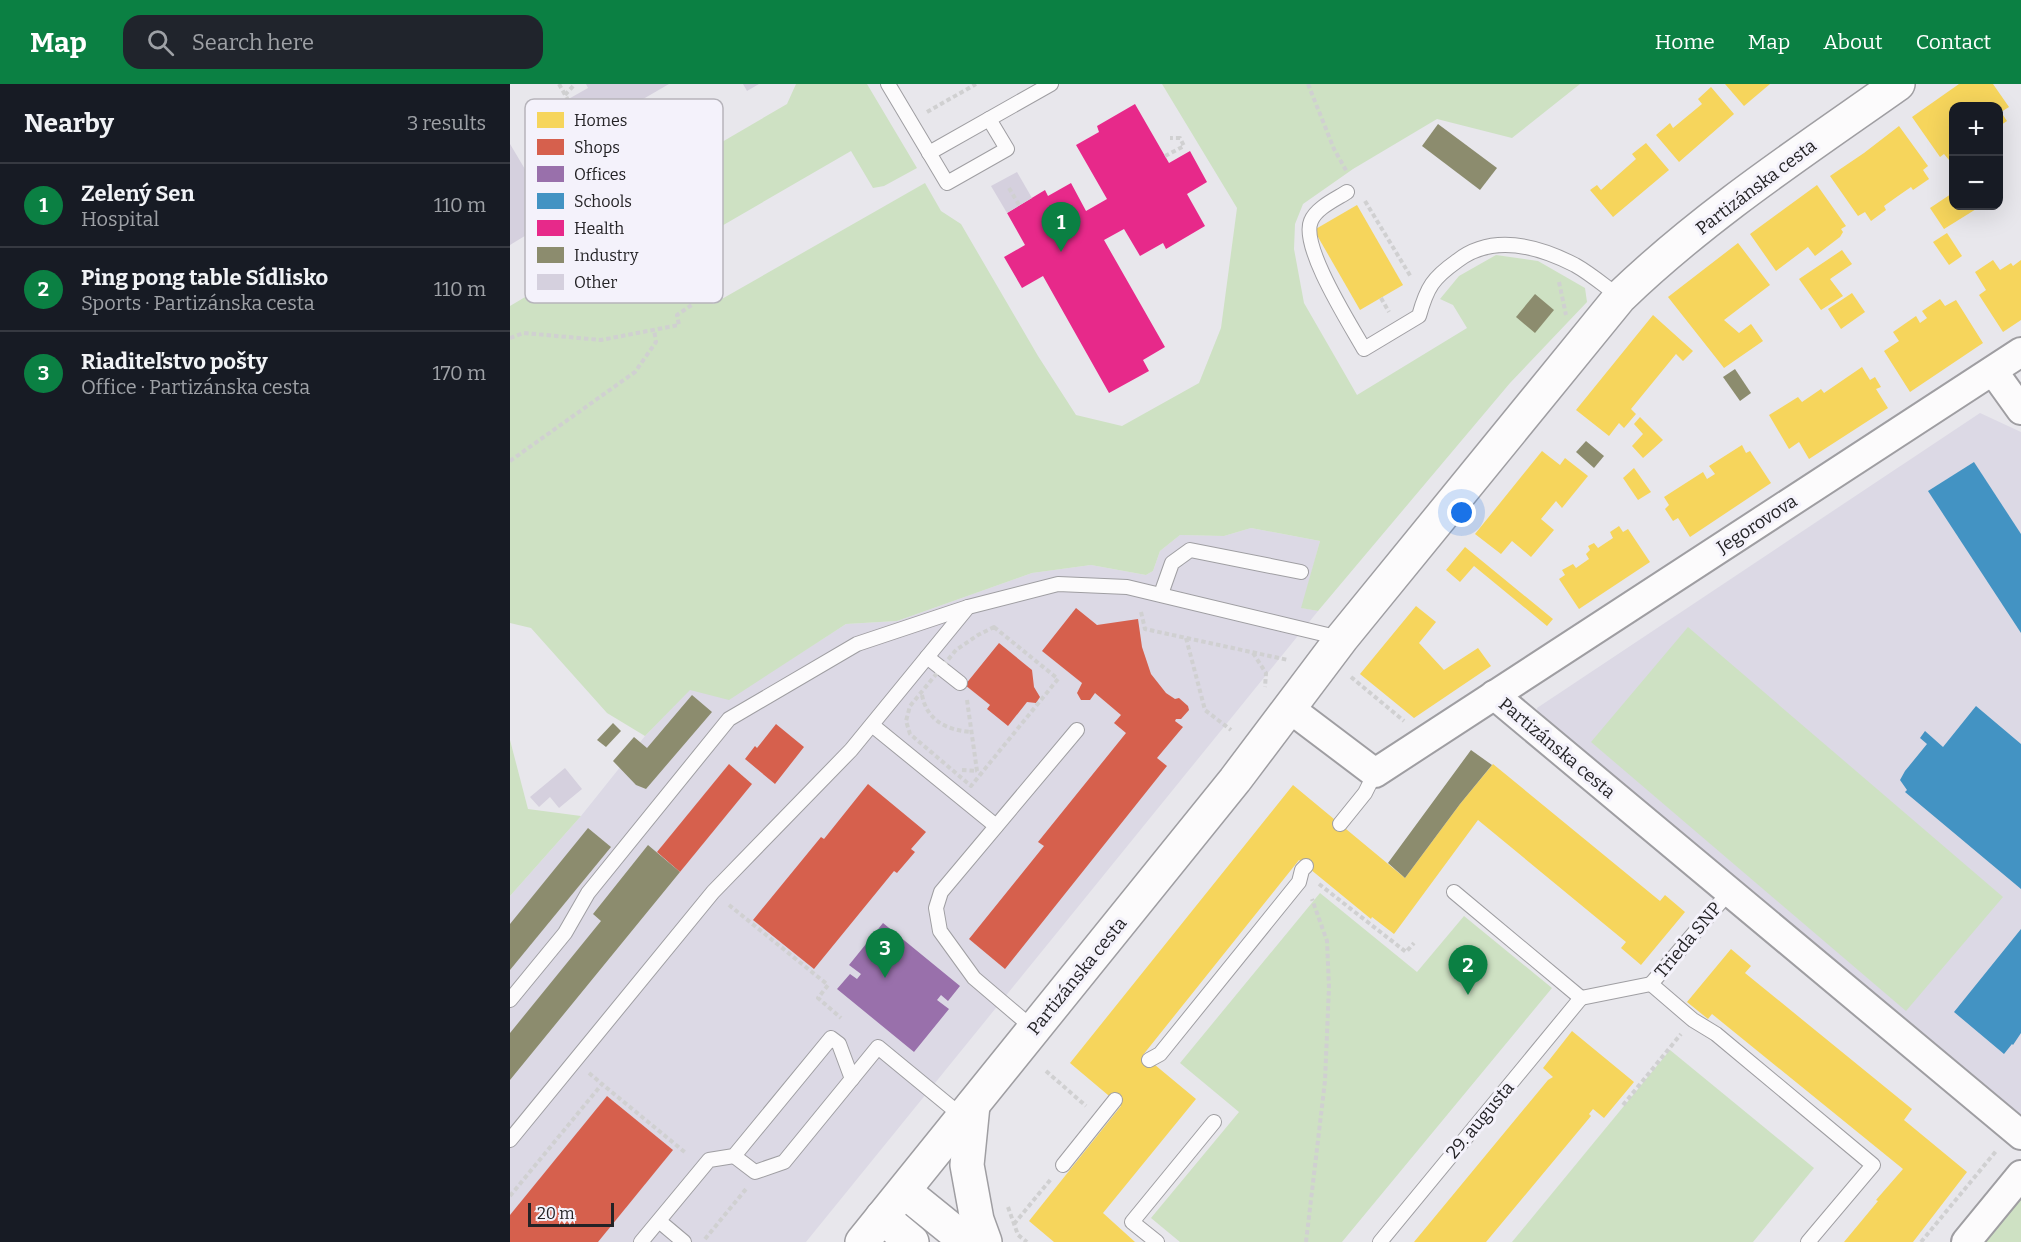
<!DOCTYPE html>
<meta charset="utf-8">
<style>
:root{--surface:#171b24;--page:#20242c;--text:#f1f3f6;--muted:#9ea1a6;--line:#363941;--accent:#0b8043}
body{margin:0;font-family:Bitter,serif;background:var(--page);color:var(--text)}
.controls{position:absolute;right:18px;top:18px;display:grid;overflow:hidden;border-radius:12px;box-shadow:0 6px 24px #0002}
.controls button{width:54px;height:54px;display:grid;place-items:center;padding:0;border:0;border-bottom:2px solid var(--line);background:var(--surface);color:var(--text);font:30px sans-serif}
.scale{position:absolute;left:18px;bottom:15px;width:86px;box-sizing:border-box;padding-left:6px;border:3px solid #242326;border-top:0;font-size:16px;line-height:21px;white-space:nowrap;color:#242326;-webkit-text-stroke:4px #f4f2fb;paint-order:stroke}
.you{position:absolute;left:952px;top:429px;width:21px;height:21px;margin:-15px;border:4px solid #fff;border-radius:50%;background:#1a73e8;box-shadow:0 0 0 9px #1a73e833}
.badge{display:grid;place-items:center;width:39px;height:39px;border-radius:50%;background:var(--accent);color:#fff;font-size:20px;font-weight:700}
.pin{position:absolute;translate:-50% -50px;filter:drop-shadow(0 2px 3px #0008)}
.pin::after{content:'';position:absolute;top:32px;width:21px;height:18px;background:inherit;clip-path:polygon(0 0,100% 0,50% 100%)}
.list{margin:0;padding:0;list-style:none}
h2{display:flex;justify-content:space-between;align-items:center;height:78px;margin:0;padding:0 24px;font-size:26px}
h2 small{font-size:20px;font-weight:400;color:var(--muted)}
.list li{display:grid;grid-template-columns:39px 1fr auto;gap:18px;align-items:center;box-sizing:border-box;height:84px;padding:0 24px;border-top:2px solid var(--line)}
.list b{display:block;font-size:22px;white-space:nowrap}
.list p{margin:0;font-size:20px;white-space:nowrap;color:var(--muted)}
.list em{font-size:20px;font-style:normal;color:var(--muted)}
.icon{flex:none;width:33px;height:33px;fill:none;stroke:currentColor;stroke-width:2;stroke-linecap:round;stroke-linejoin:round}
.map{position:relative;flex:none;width:1511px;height:1158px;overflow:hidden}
header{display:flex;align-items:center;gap:36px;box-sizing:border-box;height:84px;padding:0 30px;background:var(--accent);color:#fff}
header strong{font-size:28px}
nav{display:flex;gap:33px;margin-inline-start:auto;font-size:21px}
.search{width:420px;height:54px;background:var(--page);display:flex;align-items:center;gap:15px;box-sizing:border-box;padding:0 21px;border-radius:18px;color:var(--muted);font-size:22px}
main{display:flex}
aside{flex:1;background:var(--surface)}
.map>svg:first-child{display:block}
.built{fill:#dcd9e5}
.green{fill:#cee1c3}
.homes{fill:#f6d55c}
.shops{fill:#d6604d}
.offices{fill:#9970ab}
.schools{fill:#4393c3}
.health{fill:#e7298a}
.industry{fill:#8c8c6e}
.building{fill:#d5d0de}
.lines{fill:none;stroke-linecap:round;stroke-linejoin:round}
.service-casing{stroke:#9f9ea2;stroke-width:16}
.minor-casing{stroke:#9f9ea2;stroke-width:32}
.tertiary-casing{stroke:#9f9ea2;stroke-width:36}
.path{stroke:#d0d0d1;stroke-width:4;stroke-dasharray:4.5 3;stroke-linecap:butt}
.service{stroke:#fcfbfc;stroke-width:14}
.minor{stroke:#fcfbfc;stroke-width:28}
.tertiary{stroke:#fcfbfc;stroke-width:33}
.labels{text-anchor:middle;stroke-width:6;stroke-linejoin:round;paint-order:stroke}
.street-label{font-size:18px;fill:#242326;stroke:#f4f2fb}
.key{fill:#f4f2fb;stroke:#b6b4bb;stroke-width:1.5}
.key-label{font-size:16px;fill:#242326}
</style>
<header>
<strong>Map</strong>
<div class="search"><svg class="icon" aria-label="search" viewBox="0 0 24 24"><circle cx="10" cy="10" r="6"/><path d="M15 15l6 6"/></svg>Search here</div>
<nav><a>Home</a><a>Map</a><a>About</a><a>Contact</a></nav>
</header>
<main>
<aside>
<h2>Nearby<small>3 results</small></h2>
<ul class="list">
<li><span class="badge">1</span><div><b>Zelený Sen</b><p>Hospital</p></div><em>110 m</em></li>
<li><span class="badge">2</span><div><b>Ping pong table Sídlisko</b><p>Sports · Partizánska cesta</p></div><em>110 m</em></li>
<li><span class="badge">3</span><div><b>Riaditeľstvo pošty</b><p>Office · Partizánska cesta</p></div><em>170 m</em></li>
</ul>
</aside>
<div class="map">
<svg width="1511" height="1158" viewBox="0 0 1511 1158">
<rect width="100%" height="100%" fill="#e8e7ec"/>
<g class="built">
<polygon points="1470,329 1511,348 1511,1033 1029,638 1027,624"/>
<polygon points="741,444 810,457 792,524 808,527 296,1158 0,1158 0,812 71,732 135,652 180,605 219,615 336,540 387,537 522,489 581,481 636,491 643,487 650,467 670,451 714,452"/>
</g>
<g class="green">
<polygon points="286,0 357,0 407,84 374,102 363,104 341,67 172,165 203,220 415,99 431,127 451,140 528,272 566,331 612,342 689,299 711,244 727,124 652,0 1070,0 1002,54 927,35 843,85 793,120 785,140 784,165 794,219 847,311 957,244 943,221 930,215 949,192 986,171 1028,177 1075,204 1077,218 1000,299 808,527 791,524 810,457 741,444 714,452 670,451 650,467 643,487 636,491 581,481 522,489 387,537 336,540 219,616 180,606 135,652 97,629 21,544 0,539 0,222 103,161 97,125 277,20"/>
<polygon points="1178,543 1493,813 1396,927 1081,658"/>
<polygon points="0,656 18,725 71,732 0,812"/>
<polygon points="810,809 907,888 954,832 1042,904 832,1158 670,1158 641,1134 729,1028 670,979"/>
<polygon points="1160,966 1304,1084 1243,1158 1002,1158"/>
<polygon points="1511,1102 1511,1158 1466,1158"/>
</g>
<g class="homes">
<polygon points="1215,0 1260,0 1234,22"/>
<polygon points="1449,0 1483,0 1499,23 1491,28 1497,37 1488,43 1488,22 1444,22 1444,73 1439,76 1434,70 1430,73 1402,33"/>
<polygon points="1201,3 1224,30 1169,78 1146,51 1160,39 1163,44 1192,20 1188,15"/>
<polygon points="1389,42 1418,82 1413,86 1419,95 1403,106 1401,103 1388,112 1374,122 1376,126 1361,137 1355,128 1348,132 1320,92 1354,69"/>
<polygon points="1136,59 1159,86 1103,133 1080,106 1087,101 1091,106 1126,75 1122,70"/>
<polygon points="1307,101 1336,142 1331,145 1333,148 1330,153 1305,172 1298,163 1266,187 1240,150"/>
<polygon points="1444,108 1444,122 1471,122 1434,145 1420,124"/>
<polygon points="847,121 893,201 850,226 804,146"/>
<polygon points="1437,149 1452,172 1439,181 1423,158"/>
<polygon points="1228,159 1260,201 1214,236 1229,249 1241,240 1253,257 1214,284 1158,213"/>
<polygon points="1332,166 1342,180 1320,195 1333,212 1311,226 1289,195"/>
<polygon points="1483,176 1490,186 1501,179 1503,182 1511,176 1511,236 1493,248 1469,211 1476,206 1465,188"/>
<polygon points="1342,209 1355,228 1331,245 1318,225"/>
<polygon points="1430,215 1435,222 1446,216 1473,259 1400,308 1374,267 1389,257 1383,248 1406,232 1410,239 1417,234 1412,227"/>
<polygon points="1143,231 1183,267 1173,277 1166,270 1121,325 1126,330 1114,344 1109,339 1099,352 1066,326"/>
<polygon points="1352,283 1360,296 1365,293 1371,303 1366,305 1378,324 1299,375 1289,358 1279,365 1259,331 1288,313 1292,318 1311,305 1314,309"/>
<polygon points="1130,333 1153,356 1133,374 1122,362 1133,350 1124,340"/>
<polygon points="1232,361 1236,369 1240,367 1261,399 1180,453 1168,434 1163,437 1155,425 1159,421 1154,413 1193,388 1197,395 1205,390 1199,382"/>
<polygon points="1032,367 1050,381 1055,374 1078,392 1052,424 1046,417 1031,435 1044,446 1021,473 1002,457 991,470 965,450"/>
<polygon points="1124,384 1141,408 1128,416 1113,394"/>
<polygon points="1109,442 1113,448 1118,445 1140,478 1069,525 1049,495 1055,491 1052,486 1063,480 1066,484 1079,475 1076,470 1080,466 1078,462 1084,459 1088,464 1103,454 1100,448"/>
<polygon points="955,463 1043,535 1037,542 964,482 950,498 936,486"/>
<polygon points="906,522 926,538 909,559 934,586 968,564 981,582 904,634 850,590"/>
<polygon points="983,680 1150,817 1155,811 1175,828 1131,881 1111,864 1116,858 968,736 884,850 862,833 861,835 789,776 633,971 686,1015 593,1129 625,1158 544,1158 519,1137 611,1022 560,979 783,701 895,794 950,720"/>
<polygon points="1221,865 1241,882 1235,889 1402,1025 1394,1036 1457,1088 1403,1158 1334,1158 1368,1117 1366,1116 1393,1085 1202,930 1198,935 1177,918"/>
<polygon points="1062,947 1124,998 1094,1034 1083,1025 1079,1030 1081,1032 976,1158 904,1158 1038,996 1043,993 1033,984"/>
</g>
<g class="shops">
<polygon points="566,524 587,541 628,535 632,563 641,590 656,609 665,615 669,614 678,622 679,626 671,635 666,635 665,637 673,643 647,674 657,682 495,885 459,855 534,762 528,758 616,649 604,639 611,631 585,609 580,616 571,616 567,609 572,599 532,567"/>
<polygon points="489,559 522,586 524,603 530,613 526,619 517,618 498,642 477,625 480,621 455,601"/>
<polygon points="266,640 294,663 265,700 235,675 245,662 247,664"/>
<polygon points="219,680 242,700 170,788 147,768"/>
<polygon points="358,700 416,748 401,765 405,768 387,789 384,787 304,885 243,836 311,753 314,755"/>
<polygon points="97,1012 163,1066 88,1158 0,1158 0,1131"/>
</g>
<polygon class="offices" points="373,839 450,902 438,917 431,911 427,916 439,925 404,968 327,905 340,890 347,895 351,890 339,881"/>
<g class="schools">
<polygon points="1464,378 1511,450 1511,549 1418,407"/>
<polygon points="1466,622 1511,660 1511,805 1395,708 1397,706 1390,696 1395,687 1417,660 1410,654 1415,647 1433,663"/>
<polygon points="1511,845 1511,949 1503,961 1502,960 1494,970 1444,928"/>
</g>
<polygon class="health" points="625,20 659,79 680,67 697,98 677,110 695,142 656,165 653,159 630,172 614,145 594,156 655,263 633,276 639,287 599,309 533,192 512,204 494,173 515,161 497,129 535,106 538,112 561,99 576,127 597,115 566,61 589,48 587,42"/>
<g class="industry">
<polygon points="928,40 987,84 970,106 912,62"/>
<polygon points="1025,210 1044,226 1025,249 1006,233"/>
<polygon points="1225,285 1241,309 1230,317 1213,293"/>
<polygon points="1076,357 1094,372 1084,384 1066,368"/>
<polygon points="182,611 202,628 136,705 126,701 103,677 124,653 137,664"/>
<polygon points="103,639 111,647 96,663 87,656"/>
<polygon points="961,666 982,681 950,720 895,794 878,779"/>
<polygon points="78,744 101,763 0,886 0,840"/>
<polygon points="138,761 170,788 0,996 0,949 91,837 83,830"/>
</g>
<g class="building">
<polygon points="76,0 159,0 97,36 119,75 77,99 48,49 51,47 39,26 78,4"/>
<polygon points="233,0 249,0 237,7"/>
<polygon points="0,60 44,134 0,161"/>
<polygon points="507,88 522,114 497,129 481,102"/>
<polygon points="55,684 72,705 49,724 40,713 29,723 20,713"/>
</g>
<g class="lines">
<defs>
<g id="service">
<polyline points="378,0 437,99 497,65 479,35"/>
<polyline points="419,69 541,0"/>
<path d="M837,108C826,115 806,124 801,137C790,162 840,240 854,265L909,232C917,203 923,194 947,177C983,149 1028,162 1065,181C1081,190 1096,203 1110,213"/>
<polyline points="651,510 662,479 680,466 791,488"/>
<polyline points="417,573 450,599"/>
<polyline points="362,641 486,742"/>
<polyline points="830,740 855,709 865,689"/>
<polyline points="944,808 1071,914"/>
<polyline points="1141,900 1183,936 1206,950 1363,1081 1298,1158"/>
<polyline points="1141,900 1219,808"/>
<polyline points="1071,914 1141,900"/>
<polyline points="0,916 55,849 78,809 219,635 347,560 458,523"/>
<polyline points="524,945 464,894 430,847 426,824 431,808 567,646"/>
<polyline points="639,976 650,970 789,798 792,786 796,782"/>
<polyline points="0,1056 203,808 341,666 458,523 548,500 617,503 830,554"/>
<polyline points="224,1072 245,1088 274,1078 368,963 453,1033"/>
<polyline points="553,1081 605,1016"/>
<polyline points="149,1137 174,1158"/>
<polyline points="131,1158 199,1076 224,1072 321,954 329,960 342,995"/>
<polyline points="647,1158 622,1138 704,1038"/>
<polyline points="870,1158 1071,914"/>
</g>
<g id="minor">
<polyline points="1483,287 1511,326"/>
<polyline points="984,611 1511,1051"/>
<polyline points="779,624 865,689 1511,268"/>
<polyline points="1456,1158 1511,1091"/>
</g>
<g id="tertiary">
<polyline points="463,1021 457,1081 467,1136 475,1158"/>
<polyline points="394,1107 457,1158"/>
<polyline points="372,1133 402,1158"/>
<path d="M352,1158L725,696L832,554L1110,213C1194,132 1293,67 1388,0"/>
</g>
</defs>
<use href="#service" class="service-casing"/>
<use href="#minor" class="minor-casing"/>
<use href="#tertiary" class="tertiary-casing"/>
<g class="path">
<polyline points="49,0 58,16"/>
<polyline points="798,0 824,65 837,88"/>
<polyline points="55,11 65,0"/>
<polyline points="417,28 466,0"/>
<polyline points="655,72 674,62 670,54 660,54"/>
<polyline points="499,104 509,121"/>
<polyline points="855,117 901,193"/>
<polyline points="1049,198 1056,231"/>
<polyline points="871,214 879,228"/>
<polyline points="0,254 14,249 91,256 169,241 167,231 183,220"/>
<polyline points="0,377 125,288 146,258 144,246"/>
<polyline points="631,528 635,545 778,576"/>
<polygon points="484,543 548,595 461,702 400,650 396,637 400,622 446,566 468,551"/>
<polyline points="676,554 695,626 721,646"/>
<polyline points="743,569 756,589 755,603"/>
<polyline points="841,593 894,637"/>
<path d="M412,611C417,637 437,646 461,648"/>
<polyline points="457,616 467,687 470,690"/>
<polyline points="452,686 467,687"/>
<polyline points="809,800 896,868 904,859"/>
<polyline points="219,821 318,901 308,914 331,934"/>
<polyline points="536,987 576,1022"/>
<polyline points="79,989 92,1000"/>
<polyline points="1113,1021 1171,950"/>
<polyline points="0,1112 92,1000 177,1070"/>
<polyline points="498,1123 508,1151 517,1158"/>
<polyline points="504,1140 541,1095"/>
<polyline points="195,1155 236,1105"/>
<polyline points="796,1158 815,997 819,903 817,857 802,815"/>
<polyline points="1411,1158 1487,1066"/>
</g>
<use href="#service" class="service"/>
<use href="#minor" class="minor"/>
<use href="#tertiary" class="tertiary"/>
</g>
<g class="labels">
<g class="street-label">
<text transform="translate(1246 103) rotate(-37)" y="6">Partizánska cesta</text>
<text transform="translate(1247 440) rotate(-33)" y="6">Jegorovova</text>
<text transform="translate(1047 664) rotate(40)" y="6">Partizánska cesta</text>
<text transform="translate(1178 856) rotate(-50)" y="6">Trieda SNP</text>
<text transform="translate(567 892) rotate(-51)" y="6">Partizánska cesta</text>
<text transform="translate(970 1036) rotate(-50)" y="6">29. augusta</text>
</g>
</g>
<rect x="15" y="15" width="198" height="204" rx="9" class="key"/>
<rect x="27" y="28" width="27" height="16" fill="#f6d55c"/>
<rect x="27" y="55" width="27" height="16" fill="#d6604d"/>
<rect x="27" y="82" width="27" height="16" fill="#9970ab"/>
<rect x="27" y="109" width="27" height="16" fill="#4393c3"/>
<rect x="27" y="136" width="27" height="16" fill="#e7298a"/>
<rect x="27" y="163" width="27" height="16" fill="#8c8c6e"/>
<rect x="27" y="190" width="27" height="16" fill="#d5d0de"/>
<g class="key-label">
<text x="64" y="42">Homes</text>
<text x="64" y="69">Shops</text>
<text x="64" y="96">Offices</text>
<text x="64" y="123">Schools</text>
<text x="64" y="150">Health</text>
<text x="64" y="177">Industry</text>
<text x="64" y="204">Other</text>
</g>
</svg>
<div class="controls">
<button>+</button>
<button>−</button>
</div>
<div class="scale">20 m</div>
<div class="you"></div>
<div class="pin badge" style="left:551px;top:168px">1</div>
<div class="pin badge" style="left:958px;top:911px">2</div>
<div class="pin badge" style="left:375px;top:894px">3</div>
</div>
</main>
